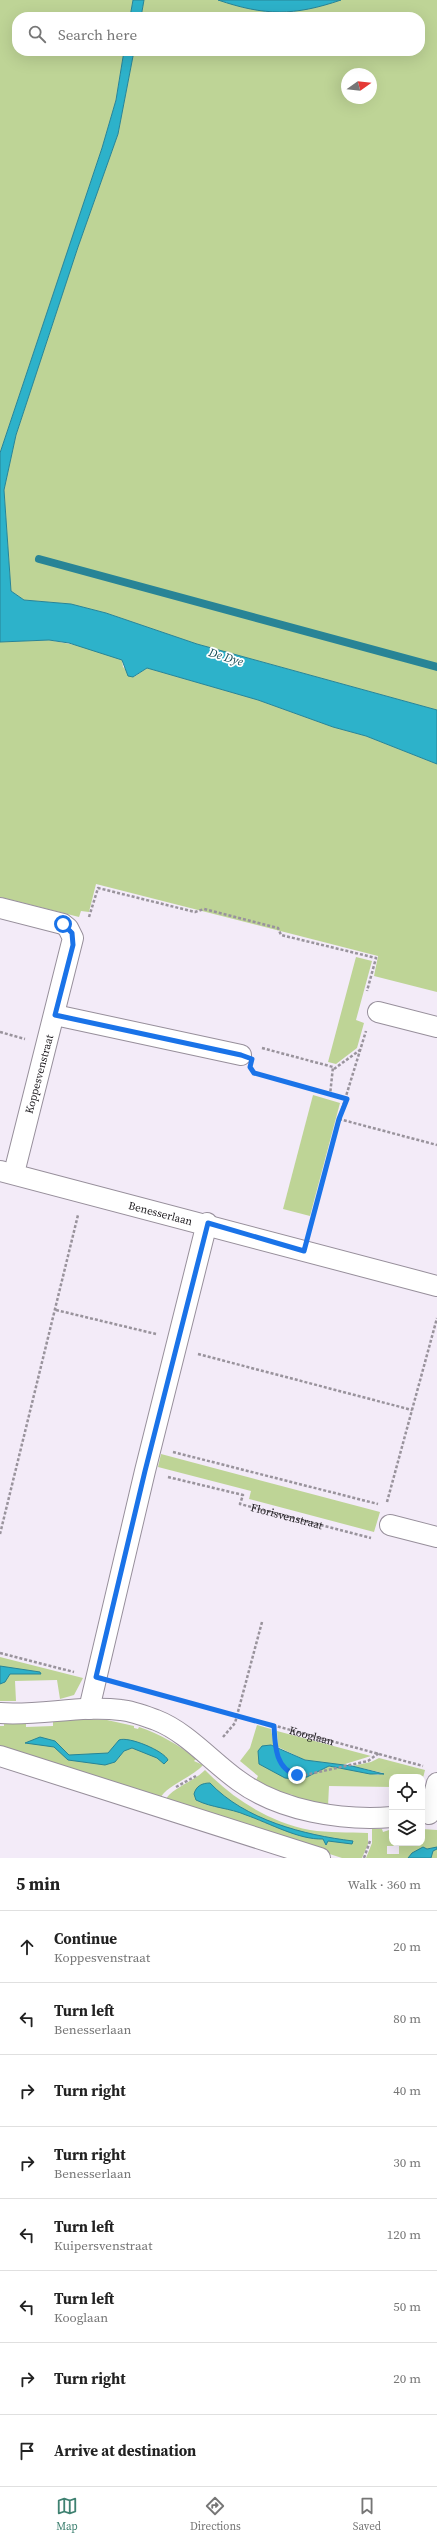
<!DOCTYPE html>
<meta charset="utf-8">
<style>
:root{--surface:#fff;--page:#f2f2f2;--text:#222;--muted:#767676;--line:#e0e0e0;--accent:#3f8171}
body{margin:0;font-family:"Source Serif 4",serif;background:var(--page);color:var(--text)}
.controls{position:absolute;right:12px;bottom:12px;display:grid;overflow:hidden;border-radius:8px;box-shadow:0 4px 16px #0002}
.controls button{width:36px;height:36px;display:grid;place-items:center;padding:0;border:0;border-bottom:1px solid var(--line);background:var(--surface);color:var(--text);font:20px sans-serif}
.compass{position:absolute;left:341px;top:68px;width:36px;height:36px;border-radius:50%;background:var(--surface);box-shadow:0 4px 16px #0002;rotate:75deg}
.stop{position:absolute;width:12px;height:12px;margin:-9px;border:3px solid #1a73e8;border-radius:50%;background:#fff}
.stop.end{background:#1a73e8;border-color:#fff;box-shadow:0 1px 4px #0008}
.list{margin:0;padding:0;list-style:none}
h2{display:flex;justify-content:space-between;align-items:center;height:52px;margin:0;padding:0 16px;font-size:17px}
h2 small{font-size:13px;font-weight:400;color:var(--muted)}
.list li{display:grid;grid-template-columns:26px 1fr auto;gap:12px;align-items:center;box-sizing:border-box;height:72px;padding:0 16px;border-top:1px solid var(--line)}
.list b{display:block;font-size:15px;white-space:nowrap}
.list p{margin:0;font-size:13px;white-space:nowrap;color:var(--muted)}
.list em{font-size:13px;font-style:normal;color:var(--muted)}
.icon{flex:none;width:22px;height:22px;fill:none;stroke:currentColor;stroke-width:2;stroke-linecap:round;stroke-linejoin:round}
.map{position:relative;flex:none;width:437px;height:1858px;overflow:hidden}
.search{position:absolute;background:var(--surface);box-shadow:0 4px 16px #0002;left:12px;right:12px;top:12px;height:44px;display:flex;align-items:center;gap:10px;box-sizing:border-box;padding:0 14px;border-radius:16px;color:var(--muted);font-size:15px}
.sheet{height:628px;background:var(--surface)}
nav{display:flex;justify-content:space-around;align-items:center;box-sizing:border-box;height:56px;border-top:1px solid var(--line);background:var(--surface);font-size:11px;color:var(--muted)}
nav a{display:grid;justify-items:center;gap:2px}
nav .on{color:var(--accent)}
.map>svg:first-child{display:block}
.green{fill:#bed496;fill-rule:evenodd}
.water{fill:#2db2ca;stroke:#288496}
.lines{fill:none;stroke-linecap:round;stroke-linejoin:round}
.stream{stroke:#288496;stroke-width:8}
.minor-casing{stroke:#978f9b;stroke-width:22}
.path{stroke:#99939c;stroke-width:2.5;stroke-dasharray:3 2;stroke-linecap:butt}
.minor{stroke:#fff;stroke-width:20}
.route{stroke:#1a73e8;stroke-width:5}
.labels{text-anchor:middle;stroke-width:3.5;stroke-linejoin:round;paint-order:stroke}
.street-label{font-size:11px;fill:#1d1a1e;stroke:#fff}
.water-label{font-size:12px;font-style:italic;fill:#184e58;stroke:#fff}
</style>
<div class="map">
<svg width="437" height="1858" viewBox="0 0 437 1858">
<rect width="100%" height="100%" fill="#f3ebf8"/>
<g class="green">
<polygon points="0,0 133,0 130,17 17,17 17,51 124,51 116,100 102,148 0,453"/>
<path d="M144,0H218L276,14L283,13L245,0H327L287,13L341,0H437V710L197,644L106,613L71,604L24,600L11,591L4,490L16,435L78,247L118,134L134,51H420V17H141ZM347,74H371V98H347Z"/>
<polygon points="49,640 91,648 122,660 123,667 134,677 147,668 258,700 333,727 366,736 437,764 437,992 374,976 378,956 96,884 89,912 81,911 79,917 0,897 0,642"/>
<polygon points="356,957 372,961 356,1020 364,1023 357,1048 336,1064 328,1062"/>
<polygon points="313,1095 340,1103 310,1216 283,1209"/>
<polygon points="161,1454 380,1512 374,1532 249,1499 251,1491 158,1467"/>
<polygon points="0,1657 83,1678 74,1695 60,1699 57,1680 15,1681 16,1701 0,1701"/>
<path d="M88,1719L107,1720L134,1726V1728L138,1729L139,1727C160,1734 179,1745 196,1759L194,1761L203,1765C193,1777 165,1786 160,1799L0,1747V1726H4V1723L26,1722V1727L53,1726V1721Z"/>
<polygon points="257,1725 271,1729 274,1746 271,1745 266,1768 270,1768 291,1779 307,1777 329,1766 378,1775 383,1773 352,1766 371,1762 379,1758 425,1770 422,1782 422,1777 392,1777 392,1787 329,1786 328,1806 292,1798 293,1795 288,1794 287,1796 256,1780 258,1776 240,1761 250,1748"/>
<polygon points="277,1731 371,1756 342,1765 305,1760 278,1747"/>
<path d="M205,1770C233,1799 269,1822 310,1830C328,1833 349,1832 368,1833V1844L362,1858H342L180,1806L181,1803L175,1801L174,1804L165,1801C169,1789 195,1781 205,1770Z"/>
<polygon points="372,1829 382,1829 383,1832 392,1829 392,1843 395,1843 394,1846 387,1846 387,1854 399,1854 399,1843 422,1843 422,1829 437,1830 437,1858 366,1858 372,1843"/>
</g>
<g class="water">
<polygon points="133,0 144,0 141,17 130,17"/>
<path d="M218,0H341C294,16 265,16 218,0Z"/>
<polygon points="124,51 134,51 118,134 78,247 16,435 4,490 11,591 24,600 71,604 106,613 197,644 437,710 437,764 366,736 333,727 258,700 147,668 133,677 128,676 122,660 69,643 49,640 0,642 0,453 102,148 116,100"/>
<polygon points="0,1666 40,1672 41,1674 10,1674 5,1682 0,1684"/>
<path d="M40,1737L55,1741L69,1755L108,1753L119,1740C129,1736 164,1751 168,1760L164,1764L157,1758L132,1748L124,1751L115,1762L105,1765L68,1760L54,1747L25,1743Z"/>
<polygon points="271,1745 305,1760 352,1766 384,1774 370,1774 329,1766 307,1777 296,1779 285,1778 259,1764 258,1751 262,1746"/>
<path d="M210,1783C245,1820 304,1835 353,1841L352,1844L328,1841L326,1845L323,1839C299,1840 269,1823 246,1815C230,1808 212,1808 196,1800L194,1794C196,1786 202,1783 210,1783Z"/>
<polygon points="423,1847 427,1849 437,1847 437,1849 433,1851 431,1858 408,1858 412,1853"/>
</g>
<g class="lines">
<polyline class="stream" points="39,559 437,667"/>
<defs>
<g id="minor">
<polyline points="0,908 63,924 68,928 73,938 14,1173"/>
<polyline points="378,1012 437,1027"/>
<polyline points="55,1015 241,1055"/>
<path id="s3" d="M0,1171L437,1286"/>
<polyline points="390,1525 437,1537"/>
<polyline points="89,1709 145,1471 207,1223"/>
<path d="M0,1713C40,1716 81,1705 121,1710C132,1711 145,1716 156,1720C187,1732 212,1762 239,1781C280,1811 342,1821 392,1817"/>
<polyline points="0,1756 320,1858"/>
<polyline points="429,1814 437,1783"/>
</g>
</defs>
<use href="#minor" class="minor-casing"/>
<g class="path">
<polyline points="89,917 98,888 195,912 204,909 278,928 281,935 376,958 367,991"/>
<polyline points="0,1032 25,1039"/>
<polyline points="262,1048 333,1067 330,1095"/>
<polyline points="334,1069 360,1050"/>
<polyline points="255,1073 347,1099"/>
<polyline points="339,1119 437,1145"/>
<polyline points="310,1230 339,1119 366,1031"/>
<polyline points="56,1310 156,1334"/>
<polyline points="198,1354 412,1410"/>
<polyline points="173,1452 378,1504"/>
<path id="s1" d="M168,1477L243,1495L240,1504L371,1538"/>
<polyline points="387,1502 437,1318"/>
<polyline points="0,1534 78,1215"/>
<polyline points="0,1653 74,1672"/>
<path id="s2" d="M162,1695L423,1766"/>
<path d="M274,1726C275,1749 277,1774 305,1775L368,1761L379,1753"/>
<polyline points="223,1737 235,1723 262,1622"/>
<polyline points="176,1787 196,1776"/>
<polyline points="364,1858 370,1841"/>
</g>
<use href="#minor" class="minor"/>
</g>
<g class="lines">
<path class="route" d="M63,924L72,933L73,945L55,1015L241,1055L252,1059L250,1067L254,1073L347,1099L339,1119L304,1251L208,1223L145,1471L96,1677L274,1726C275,1745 275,1769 297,1775"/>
</g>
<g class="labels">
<g class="street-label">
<text transform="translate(39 1074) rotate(-75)" y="4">Koppesvenstraat</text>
<text dy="4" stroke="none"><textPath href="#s3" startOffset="166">Benesserlaan</textPath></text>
<text dy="4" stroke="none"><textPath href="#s1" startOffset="135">Florisvenstraat</textPath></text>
<text dy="4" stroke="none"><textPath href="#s2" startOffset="155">Kooglaan</textPath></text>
</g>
<g class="water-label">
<text transform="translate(226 657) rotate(17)" y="4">De Dye</text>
</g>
</g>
</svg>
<div class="controls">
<button><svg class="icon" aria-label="locate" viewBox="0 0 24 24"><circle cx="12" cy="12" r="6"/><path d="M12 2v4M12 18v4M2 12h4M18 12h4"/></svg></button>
<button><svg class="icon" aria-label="layers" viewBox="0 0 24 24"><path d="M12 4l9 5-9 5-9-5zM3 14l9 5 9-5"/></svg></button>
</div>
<svg class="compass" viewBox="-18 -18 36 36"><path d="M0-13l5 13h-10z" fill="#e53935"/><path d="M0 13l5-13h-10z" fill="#767676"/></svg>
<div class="stop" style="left:63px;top:924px"></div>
<div class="stop end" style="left:297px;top:1775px"></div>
<div class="search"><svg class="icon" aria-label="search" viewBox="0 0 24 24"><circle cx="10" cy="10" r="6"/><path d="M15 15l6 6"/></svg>Search here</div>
</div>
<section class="sheet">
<h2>5 min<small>Walk · 360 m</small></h2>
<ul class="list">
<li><svg class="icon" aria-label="ahead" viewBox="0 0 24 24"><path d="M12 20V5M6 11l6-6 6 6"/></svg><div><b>Continue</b><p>Koppesvenstraat</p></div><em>20 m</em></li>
<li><svg class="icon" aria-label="left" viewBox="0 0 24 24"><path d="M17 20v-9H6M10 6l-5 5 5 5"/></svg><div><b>Turn left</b><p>Benesserlaan</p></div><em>80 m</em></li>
<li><svg class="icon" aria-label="right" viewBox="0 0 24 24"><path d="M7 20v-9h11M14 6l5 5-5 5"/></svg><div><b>Turn right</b></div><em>40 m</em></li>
<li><svg class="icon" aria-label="right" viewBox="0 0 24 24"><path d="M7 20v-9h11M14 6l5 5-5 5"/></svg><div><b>Turn right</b><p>Benesserlaan</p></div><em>30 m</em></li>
<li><svg class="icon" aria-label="left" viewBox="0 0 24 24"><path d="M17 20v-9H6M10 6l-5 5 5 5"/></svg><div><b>Turn left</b><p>Kuipersvenstraat</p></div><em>120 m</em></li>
<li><svg class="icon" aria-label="left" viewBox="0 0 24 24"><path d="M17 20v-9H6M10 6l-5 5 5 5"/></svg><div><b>Turn left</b><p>Kooglaan</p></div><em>50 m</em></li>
<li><svg class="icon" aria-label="right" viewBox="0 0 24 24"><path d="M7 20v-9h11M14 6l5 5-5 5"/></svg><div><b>Turn right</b></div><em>20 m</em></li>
<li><svg class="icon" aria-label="arrive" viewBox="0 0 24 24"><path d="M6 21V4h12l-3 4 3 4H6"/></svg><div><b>Arrive at destination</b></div></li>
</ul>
</section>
<nav>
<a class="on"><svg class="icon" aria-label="map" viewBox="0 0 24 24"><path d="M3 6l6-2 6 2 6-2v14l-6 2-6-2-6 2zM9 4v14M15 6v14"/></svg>Map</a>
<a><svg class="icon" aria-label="directions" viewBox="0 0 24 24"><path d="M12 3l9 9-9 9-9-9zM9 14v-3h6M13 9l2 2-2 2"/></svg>Directions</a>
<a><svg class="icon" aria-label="saved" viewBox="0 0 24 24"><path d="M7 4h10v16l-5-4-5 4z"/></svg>Saved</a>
</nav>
